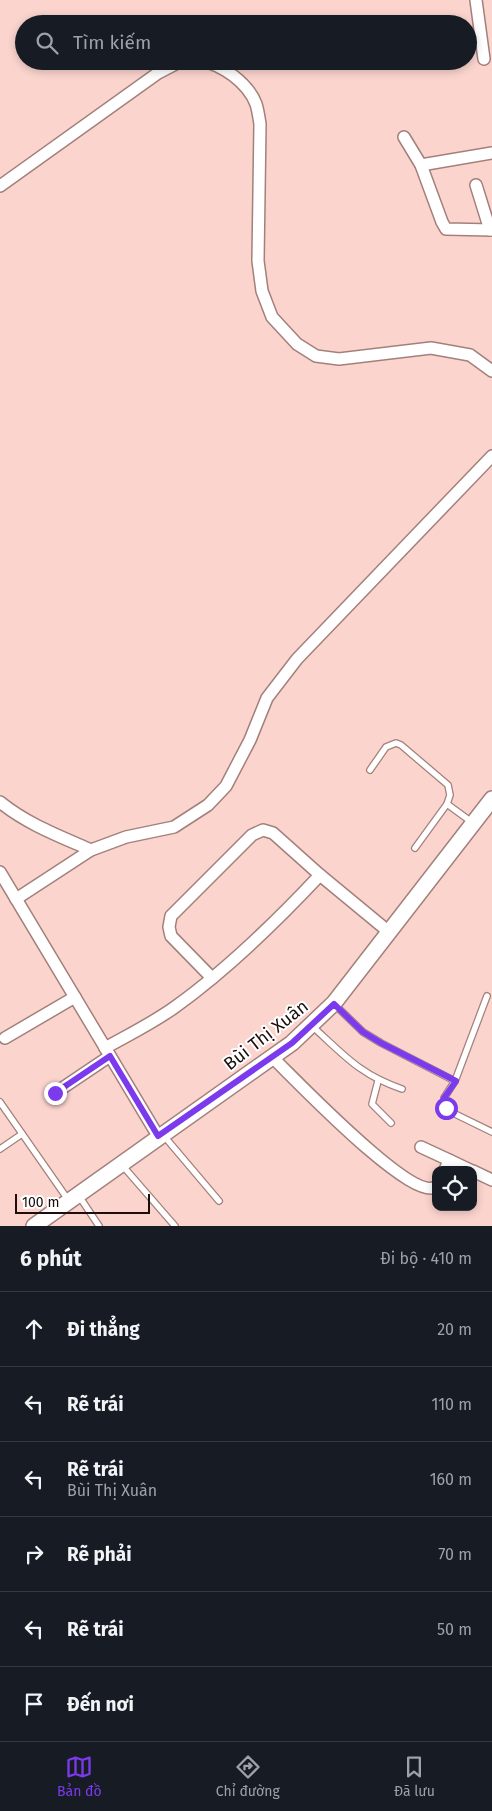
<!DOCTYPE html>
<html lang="vi">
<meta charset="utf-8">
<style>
:root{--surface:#171b24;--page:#20242c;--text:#f1f3f6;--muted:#9ea1a6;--line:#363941;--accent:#7c3aed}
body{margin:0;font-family:"Fira Sans",sans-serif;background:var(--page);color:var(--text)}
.controls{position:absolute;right:15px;bottom:15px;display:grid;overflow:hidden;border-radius:10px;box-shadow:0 2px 8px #0003}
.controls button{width:45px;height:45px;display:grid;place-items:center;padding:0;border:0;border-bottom:1px solid var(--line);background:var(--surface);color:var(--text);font:25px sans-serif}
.scale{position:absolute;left:15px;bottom:12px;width:135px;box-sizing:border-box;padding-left:5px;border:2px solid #1b0e0c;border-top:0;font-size:14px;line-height:18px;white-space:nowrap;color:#1b0e0c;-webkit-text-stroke:4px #fff;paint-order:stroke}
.stop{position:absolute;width:15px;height:15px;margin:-11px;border:4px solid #7c3aed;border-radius:50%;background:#fff}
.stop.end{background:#7c3aed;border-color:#fff;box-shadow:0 1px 5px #0008}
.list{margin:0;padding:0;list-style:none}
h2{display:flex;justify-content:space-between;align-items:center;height:65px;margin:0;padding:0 20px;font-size:21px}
h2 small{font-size:16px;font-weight:400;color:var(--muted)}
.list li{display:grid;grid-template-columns:32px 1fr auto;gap:15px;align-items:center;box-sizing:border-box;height:75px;padding:0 20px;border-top:1px solid var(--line)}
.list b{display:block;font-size:19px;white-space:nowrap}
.list p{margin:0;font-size:16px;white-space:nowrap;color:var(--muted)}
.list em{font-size:16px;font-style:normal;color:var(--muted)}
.icon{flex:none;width:28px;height:28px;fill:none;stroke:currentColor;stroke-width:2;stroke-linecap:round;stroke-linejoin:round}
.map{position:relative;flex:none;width:492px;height:1226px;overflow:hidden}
.search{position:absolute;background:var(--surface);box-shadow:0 2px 8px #0003;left:15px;right:15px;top:15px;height:55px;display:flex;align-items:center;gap:12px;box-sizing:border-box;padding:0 18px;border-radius:28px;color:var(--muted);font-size:19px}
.sheet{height:515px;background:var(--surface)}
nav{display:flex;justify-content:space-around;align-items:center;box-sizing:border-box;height:70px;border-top:1px solid var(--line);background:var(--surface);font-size:14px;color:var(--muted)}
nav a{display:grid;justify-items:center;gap:2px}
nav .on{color:var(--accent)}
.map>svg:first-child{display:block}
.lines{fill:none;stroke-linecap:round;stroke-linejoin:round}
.service-casing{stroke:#a3807b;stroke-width:8}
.minor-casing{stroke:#a3807b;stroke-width:14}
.secondary-casing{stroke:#a3807b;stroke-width:18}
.service{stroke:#fff;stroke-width:5.5}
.minor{stroke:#fff;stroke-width:11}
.secondary{stroke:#fff;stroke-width:15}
.route{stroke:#7c3aed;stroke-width:6}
.labels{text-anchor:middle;stroke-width:4;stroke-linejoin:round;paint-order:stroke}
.street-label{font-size:18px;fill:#1b0e0c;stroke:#fff}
</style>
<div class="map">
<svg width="492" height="1226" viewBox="0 0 492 1226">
<rect width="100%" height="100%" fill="#fbd4ce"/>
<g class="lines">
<defs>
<g id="service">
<polyline points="370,770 386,747 396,743 401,745 448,785 450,795 447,804 473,823"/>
<polyline points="415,848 447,804"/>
<polyline points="487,996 455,1081 444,1098 446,1108 451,1112 492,1132"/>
<polyline points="334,1004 363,1032 381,1043 455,1081"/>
<path d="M312,1026C344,1055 360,1075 402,1089"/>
<polyline points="378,1081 372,1104 391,1123"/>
<polyline points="0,1102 69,1201"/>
<polyline points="164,1136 219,1201"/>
<polyline points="0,1149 22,1134"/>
<polyline points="122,1165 175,1226"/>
<polyline points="79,1196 99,1226"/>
</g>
<g id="minor">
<polyline points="476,0 484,59"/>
<path d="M201,61C222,64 248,83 256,104C258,110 259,118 260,124L258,261L262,291L272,317L297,344L316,356L339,359L431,348L470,355L492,371"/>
<polyline points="404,137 421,165 442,222 446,229 492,230"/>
<polyline points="421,165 492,153"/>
<polyline points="476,185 490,230"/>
<polyline points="0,186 158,73 181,61"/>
<path d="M0,802C27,824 59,836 91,850"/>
<polyline points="0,872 158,1136"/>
<polyline points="16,899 91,850 126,837 174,827 208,805 226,786 250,740 267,698 297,659 492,456"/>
<polyline points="212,978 171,936 169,927 171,916 252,835 263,830 273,833 320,875 389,932"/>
<polyline points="5,1038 75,997"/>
<path d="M105,1048C128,1035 153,1023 175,1007C228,969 275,923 320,875"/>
<path d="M272,1057C294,1078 410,1201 436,1187"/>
<polyline points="55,1093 110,1056"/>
<polyline points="421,1147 449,1160"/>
<polyline points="445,1170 449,1160 470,1170"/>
<polyline points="473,1171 492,1180"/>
</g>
<polyline id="secondary" points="34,1226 292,1043 334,1003 492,799"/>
</defs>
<use href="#service" class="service-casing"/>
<use href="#minor" class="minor-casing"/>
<use href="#secondary" class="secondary-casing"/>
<use href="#service" class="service"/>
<use href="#minor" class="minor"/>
<use href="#secondary" class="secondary"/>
</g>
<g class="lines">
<polyline class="route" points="55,1093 110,1056 158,1136 292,1043 334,1004 363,1032 381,1043 456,1081 444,1098 446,1108"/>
</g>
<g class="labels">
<g class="street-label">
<text transform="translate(266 1035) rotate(-38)" y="6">Bùi Thị Xuân</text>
</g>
</g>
</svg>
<div class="controls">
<button><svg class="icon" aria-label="locate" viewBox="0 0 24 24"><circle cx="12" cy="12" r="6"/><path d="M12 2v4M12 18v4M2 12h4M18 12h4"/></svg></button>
</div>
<div class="scale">100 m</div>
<div class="stop" style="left:446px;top:1108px"></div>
<div class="stop end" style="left:55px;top:1093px"></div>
<div class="search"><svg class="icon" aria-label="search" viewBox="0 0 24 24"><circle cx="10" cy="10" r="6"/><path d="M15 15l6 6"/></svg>Tìm kiếm</div>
</div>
<section class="sheet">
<h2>6 phút<small>Đi bộ · 410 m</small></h2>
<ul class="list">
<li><svg class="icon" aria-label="ahead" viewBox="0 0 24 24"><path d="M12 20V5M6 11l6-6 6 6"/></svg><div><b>Đi thẳng</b></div><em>20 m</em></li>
<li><svg class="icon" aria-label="left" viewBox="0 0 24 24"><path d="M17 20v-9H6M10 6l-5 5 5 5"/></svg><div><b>Rẽ trái</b></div><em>110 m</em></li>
<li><svg class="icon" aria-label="left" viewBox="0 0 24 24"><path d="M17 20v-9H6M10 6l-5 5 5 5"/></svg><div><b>Rẽ trái</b><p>Bùi Thị Xuân</p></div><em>160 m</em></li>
<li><svg class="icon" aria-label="right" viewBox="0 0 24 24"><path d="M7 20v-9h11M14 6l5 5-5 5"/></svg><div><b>Rẽ phải</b></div><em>70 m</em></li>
<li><svg class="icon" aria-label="left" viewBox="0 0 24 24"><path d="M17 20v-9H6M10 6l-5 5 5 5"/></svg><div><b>Rẽ trái</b></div><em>50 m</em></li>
<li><svg class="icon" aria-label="arrive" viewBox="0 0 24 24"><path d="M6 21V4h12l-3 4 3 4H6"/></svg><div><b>Đến nơi</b></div></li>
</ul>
</section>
<nav>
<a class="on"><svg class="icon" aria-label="map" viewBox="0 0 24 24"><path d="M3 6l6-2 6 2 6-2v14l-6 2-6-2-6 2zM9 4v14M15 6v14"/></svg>Bản đồ</a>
<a><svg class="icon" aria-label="directions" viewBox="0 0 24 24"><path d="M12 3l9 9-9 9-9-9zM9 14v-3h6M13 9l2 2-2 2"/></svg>Chỉ đường</a>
<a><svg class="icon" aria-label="saved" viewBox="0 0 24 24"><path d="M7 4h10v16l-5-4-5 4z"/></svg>Đã lưu</a>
</nav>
